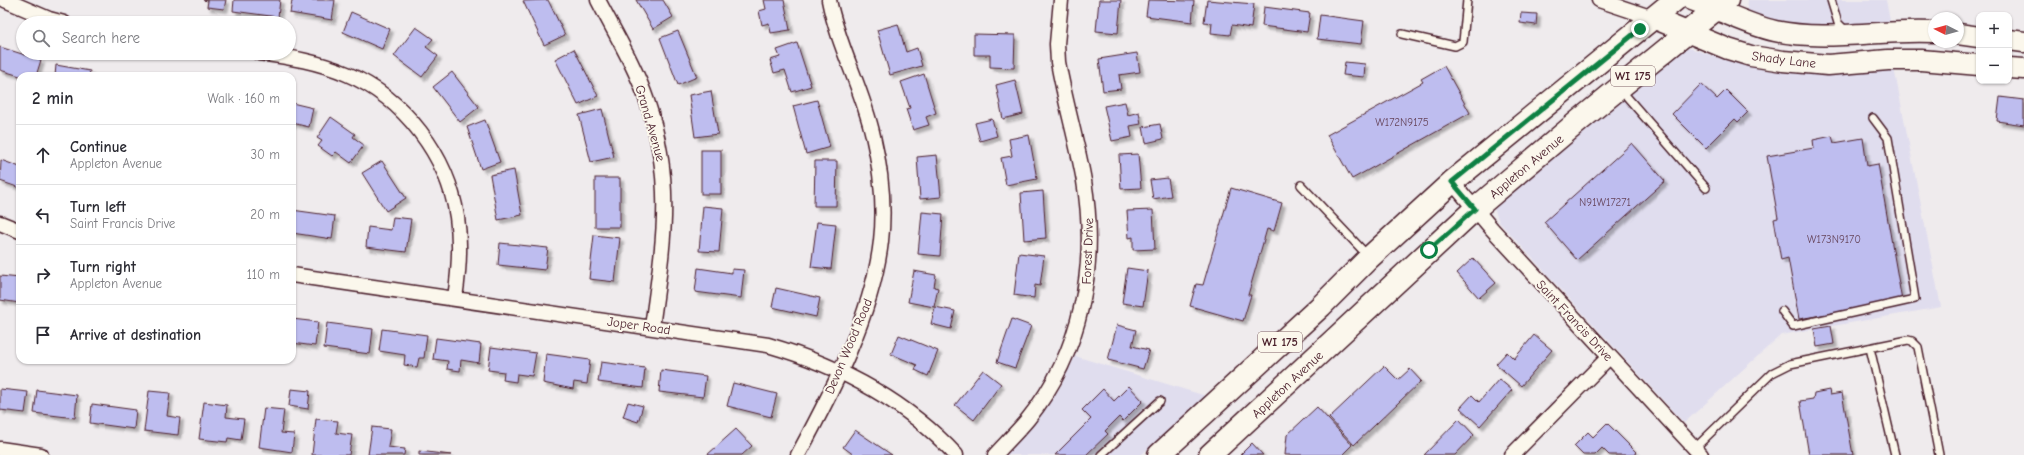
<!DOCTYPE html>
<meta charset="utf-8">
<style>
:root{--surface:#fff;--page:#f2f2f3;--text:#2b2b33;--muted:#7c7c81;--line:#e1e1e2}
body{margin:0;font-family:"Comic Neue",sans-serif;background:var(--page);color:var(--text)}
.controls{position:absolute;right:12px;top:12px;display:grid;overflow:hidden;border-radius:8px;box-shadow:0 1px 3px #0004}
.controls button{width:36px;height:36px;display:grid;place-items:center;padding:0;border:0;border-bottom:1px solid var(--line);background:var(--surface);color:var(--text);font:20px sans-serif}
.compass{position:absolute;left:1928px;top:12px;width:36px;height:36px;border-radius:50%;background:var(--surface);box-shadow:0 1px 3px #0004;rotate:276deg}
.stop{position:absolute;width:12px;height:12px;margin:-9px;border:3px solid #0b8043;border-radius:50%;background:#fff}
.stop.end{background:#0b8043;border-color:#fff;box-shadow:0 1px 4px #0008}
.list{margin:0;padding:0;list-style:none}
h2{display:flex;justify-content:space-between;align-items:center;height:52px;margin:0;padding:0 16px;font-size:17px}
h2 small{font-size:13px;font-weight:400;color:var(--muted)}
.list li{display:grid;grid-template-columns:26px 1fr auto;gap:12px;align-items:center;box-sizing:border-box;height:60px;padding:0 16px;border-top:1px solid var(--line)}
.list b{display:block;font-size:15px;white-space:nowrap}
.list p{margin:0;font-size:13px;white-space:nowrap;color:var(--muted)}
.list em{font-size:13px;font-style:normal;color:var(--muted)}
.icon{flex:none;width:22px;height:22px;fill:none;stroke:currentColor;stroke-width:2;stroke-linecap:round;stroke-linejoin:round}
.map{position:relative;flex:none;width:2024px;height:455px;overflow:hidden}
.search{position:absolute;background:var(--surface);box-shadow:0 1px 3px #0004;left:16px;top:16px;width:280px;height:44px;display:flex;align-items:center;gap:10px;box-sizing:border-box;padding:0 14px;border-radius:22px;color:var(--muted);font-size:15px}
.panel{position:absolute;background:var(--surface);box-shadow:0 1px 3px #0004;left:16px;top:72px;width:280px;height:292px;border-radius:12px}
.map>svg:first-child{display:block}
.built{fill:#e0ddee}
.building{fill:#bebdef;stroke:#4a1f2b;filter:url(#shadow)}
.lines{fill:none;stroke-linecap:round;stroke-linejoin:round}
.lane-casing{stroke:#4a1f2b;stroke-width:10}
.street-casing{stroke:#4a1f2b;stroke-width:17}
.secondary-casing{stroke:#4a1f2b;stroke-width:23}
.primary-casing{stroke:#4a1f2b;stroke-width:25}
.lane{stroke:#fbf7ec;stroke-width:7}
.street{stroke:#fbf7ec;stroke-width:14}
.secondary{stroke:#fbf7ec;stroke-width:20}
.primary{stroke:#fbf7ec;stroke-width:22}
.route{stroke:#0b8043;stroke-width:5}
.labels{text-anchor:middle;stroke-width:4;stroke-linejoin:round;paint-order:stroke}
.number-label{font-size:11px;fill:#67465c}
.shield{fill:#fbf7ec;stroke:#7f6065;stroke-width:1}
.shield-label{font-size:12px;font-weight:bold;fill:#4a1f2b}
.street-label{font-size:13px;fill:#4a1f2b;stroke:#fbf7ec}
</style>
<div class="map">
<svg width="2024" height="455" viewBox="0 0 2024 455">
<defs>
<filter id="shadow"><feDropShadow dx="3.5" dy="3.5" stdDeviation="1" flood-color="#0004"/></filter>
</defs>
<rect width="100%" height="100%" fill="#efebed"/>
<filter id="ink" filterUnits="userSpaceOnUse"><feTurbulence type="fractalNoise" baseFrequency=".025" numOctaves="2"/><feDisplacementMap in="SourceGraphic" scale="8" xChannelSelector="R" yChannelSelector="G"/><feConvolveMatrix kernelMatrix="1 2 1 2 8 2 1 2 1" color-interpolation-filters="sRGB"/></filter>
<g filter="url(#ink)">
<g class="built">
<polygon points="1748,0 1886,0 1890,21 1836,26 1784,24 1751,15 1747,9"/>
<polygon points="1690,48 1725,60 1757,66 1894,68 1941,307 1781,335 1684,423 1499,222 1494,208 1497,202 1683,49"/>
<polygon points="1075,356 1206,396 1141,455 1006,455 1032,426 1049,404 1062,384"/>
</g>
<g class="building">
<polygon points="203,0 226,0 224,9 207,7 208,1"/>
<polygon points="234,0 280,0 278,17 233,11"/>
<polygon points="292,0 335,0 332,20 290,13"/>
<polygon points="548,0 565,35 544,45 523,1"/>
<polygon points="636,0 663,0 673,17 653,29"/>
<polygon points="764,0 784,0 790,30 771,33 769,23 762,25 759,11 766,9"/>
<polygon points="1099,0 1121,0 1118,33 1096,31"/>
<polygon points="1148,0 1194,1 1192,22 1146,16"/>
<polygon points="1207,0 1254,4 1251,28 1232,25 1230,35 1211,33 1212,23 1204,22"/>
<polygon points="1264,7 1310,13 1307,32 1262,26"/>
<polygon points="351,12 390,29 382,49 343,32"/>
<polygon points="1521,13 1537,14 1536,25 1520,23"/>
<polygon points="1320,15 1364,21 1361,44 1317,39"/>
<polygon points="898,24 906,52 917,48 922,66 890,75 877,30"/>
<polygon points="416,27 433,39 426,47 438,56 422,77 394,56"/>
<polygon points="678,31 697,77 678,85 660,38"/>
<polygon points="974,34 1015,35 1014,68 990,67 990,55 974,55"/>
<polygon points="797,43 811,86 792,92 785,70 774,73 770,60 780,57 777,50"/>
<polygon points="0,47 41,60 36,76 20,76 0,70"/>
<polygon points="574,49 598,96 578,105 555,59"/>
<polygon points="1137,53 1140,72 1119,75 1121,89 1103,91 1099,59"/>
<polygon points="1345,62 1365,64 1364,77 1343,75"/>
<polygon points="56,65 90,71 89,76 55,76"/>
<polygon points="1444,66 1470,113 1352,179 1327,135 1423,82 1421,79"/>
<polygon points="452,72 479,107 460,122 433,87"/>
<polygon points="924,74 936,113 926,117 929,125 913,130 906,109 910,108 901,82"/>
<polygon points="1015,80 1023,114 1003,119 996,85"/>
<polygon points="1701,84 1717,99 1726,90 1748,112 1738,122 1735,119 1706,148 1672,114"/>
<polygon points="711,91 718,134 695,137 689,95"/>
<polygon points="2000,97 2024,100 2024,125 1997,121"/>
<polygon points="817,100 830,147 806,154 793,106"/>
<polygon points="1125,102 1128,115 1139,112 1141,124 1130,126 1132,137 1112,141 1104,106"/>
<polygon points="292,103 313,108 309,127 292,123"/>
<polygon points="602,109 614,157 591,162 579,115"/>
<polygon points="331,117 355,134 353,137 364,145 351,163 336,152 332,156 318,146 322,141 317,138"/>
<polygon points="992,119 997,136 980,141 975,123"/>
<polygon points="485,120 500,162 481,169 467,127"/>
<polygon points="1160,124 1163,139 1146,143 1143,127"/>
<polygon points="1029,135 1037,179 1006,185 1001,158 1012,156 1009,139"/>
<polygon points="1832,136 1834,143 1863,138 1867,166 1878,164 1902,301 1799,319 1788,258 1781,260 1774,219 1778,218 1767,156 1814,148 1813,140"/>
<polygon points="1632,143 1665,181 1577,260 1544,222"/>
<rect x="701" y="150" width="20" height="44"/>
<polygon points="1138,154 1141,188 1121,189 1119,155"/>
<polygon points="937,155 941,197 920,199 917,157"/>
<polygon points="1,160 20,167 20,188 0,181"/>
<polygon points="382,161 406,198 386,211 362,173"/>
<polygon points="815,161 837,161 836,206 814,206"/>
<polygon points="514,170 522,215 498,220 490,175"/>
<rect x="595" y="178" width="25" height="49"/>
<polygon points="1168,178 1171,196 1153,199 1150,180"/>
<polygon points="1231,188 1282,203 1274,231 1267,229 1248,295 1251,295 1243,321 1190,306 1196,284 1203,285"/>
<polygon points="1043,191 1046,238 1024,240 1021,193"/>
<polygon points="703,206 723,208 719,252 699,251"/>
<polygon points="292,210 335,216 332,239 292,233"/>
<polygon points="1153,210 1155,249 1133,250 1133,237 1129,238 1127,211"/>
<polygon points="922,212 943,214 940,256 918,254"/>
<polygon points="393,217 411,219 406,252 366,247 368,227 391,230"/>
<polygon points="817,222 836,224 831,269 811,267"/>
<polygon points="594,235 620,238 615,282 589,279"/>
<polygon points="500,243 548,248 545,270 498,265"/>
<polygon points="1019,253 1044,256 1040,286 1035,285 1034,298 1014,295"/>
<polygon points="1473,258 1496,283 1479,298 1457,273"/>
<polygon points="698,268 732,273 732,269 744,270 741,298 695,292"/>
<polygon points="1127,268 1148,271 1143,306 1122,303"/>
<polygon points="914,271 936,275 934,287 938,288 934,307 908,302"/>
<polygon points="0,276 20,278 20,303 0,300"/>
<polygon points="776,288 820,298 816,317 772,307"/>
<polygon points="935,307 955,311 951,329 931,324"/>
<polygon points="292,319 318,322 315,346 292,343"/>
<polygon points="1012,319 1031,326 1015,368 997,362"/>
<polygon points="327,323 373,329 370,354 324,348"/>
<polygon points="1117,325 1136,330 1132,346 1149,350 1143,369 1108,360"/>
<polygon points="1831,326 1834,344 1817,347 1814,329"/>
<polygon points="382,329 427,335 424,358 419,358 417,367 404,365 405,355 379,351"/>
<polygon points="899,335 938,351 928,376 915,370 917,365 891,354"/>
<polygon points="1534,335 1552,350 1521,386 1496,364 1507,352 1514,359"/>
<polygon points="436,338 481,344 479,363 461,360 460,371 447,369 448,361 433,359"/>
<polygon points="491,347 536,353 532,376 517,374 516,382 503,380 504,372 488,370"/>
<polygon points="546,354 590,360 587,384 574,382 573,389 543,383"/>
<polygon points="601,362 645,368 643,388 598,382"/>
<polygon points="1384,366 1398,380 1410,369 1421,381 1354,445 1329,418"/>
<polygon points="661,370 706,376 703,397 659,392"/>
<polygon points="983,370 1001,384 974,420 955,405"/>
<polygon points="1499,379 1512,390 1480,426 1460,408 1472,395 1479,402"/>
<polygon points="733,383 777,394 771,417 727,406"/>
<polygon points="1129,386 1143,401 1123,421 1119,417 1105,431 1108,434 1086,455 1055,455 1091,419 1082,410 1103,389 1114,401"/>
<polygon points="0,389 28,392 25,413 0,410"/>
<polygon points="291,389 310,391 308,409 289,406"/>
<polygon points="37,390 77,395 75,418 34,413"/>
<polygon points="1829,390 1830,395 1842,393 1853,455 1809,455 1800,401 1813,399 1814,393"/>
<polygon points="149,391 170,393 167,416 180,418 178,435 144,431"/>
<polygon points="204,402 227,405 226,417 244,419 241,440 228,438 227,442 199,439"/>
<polygon points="628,402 643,406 638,422 623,417"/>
<polygon points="92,404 136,410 134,429 90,423"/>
<polygon points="1317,407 1352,445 1342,455 1285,455 1287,435"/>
<polygon points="264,408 284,410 281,433 294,434 292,452 259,447"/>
<polygon points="316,419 338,421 336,433 352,435 349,455 312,455"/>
<polygon points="1459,419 1474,435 1455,455 1424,455"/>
<polygon points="1607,423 1637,453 1634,455 1609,455 1602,448 1595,455 1583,455 1574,446 1588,432 1593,437"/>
<polygon points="372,427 391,429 388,447 405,449 404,455 368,455"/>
<polygon points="736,429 752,446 742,455 707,455"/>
<polygon points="855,430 892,455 854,455 843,447"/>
<polygon points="1252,443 1263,455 1240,455"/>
<polygon points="419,451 451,455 419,455"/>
</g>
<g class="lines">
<defs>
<g id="lane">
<polyline points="1831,0 1838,23 1846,31"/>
<polyline points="1402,34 1455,46 1463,42 1467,0"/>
<polyline points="1621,90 1706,188"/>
<polyline points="1301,185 1368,256"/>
<polyline points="1782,311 1793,326 1915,299 1888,138 1873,118"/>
<polyline points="1870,348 1895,455"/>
<polyline points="1695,448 1772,373 1790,364 1908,340 1912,341 1918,347 1939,455"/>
<polyline points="1101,455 1160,401"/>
</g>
<g id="street">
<polyline points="5,0 49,19 64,23"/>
<path d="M598,0C615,33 635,66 647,101C675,183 663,245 652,327"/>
<polyline points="1599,0 1653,18"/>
<path d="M259,53C290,57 319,62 347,74C404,98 448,156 457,217C461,244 459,271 455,298"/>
<polyline points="1452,182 1492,229 1701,455"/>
<polyline points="0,223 20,231"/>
<path d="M292,275L768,345C840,366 905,400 956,455"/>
<polyline points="0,449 41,455"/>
<path d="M798,455C832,392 873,313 881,241C885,206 881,170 873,136C863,90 838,46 829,0"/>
<path d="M995,455C1006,443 1018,431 1028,419C1082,352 1098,264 1084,181C1077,141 1065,102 1058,62L1057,44L1061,0"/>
<polyline points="1512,455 1609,357"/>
</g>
<g id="secondary">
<path d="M1692,0C1718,9 1748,25 1775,31C1828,42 1881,29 1934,32"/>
<polyline points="1653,18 1728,49 1751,56 1783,61 1828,65 1888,60 1921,60 1979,65"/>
<polyline points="1958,34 1979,37"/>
<polyline points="2009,40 2024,42"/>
<polyline points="2009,68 2024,69"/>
</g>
<g id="primary">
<polyline points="1159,455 1321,306 1369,258 1452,182 1675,0"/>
<polyline points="1210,455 1475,209 1580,120 1727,0"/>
</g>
</defs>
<use href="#lane" class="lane-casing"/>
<use href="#street" class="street-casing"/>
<use href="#secondary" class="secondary-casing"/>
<use href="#primary" class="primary-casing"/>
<use href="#lane" class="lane"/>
<use href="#street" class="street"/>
<use href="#secondary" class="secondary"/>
<use href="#primary" class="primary"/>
</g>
</g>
<g class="lines" filter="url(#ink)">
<polyline class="route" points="1429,250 1475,209 1452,182 1640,29"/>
</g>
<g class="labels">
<g class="number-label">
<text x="1402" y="126">W172N9175</text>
<text x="1605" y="206">N91W17271</text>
<text x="1834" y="243">W173N9170</text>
</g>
<g class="shield">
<rect x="1611" y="66" width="44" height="20" rx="3"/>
<rect x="1258" y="332" width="44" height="20" rx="3"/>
</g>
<g class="shield-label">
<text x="1633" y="80">WI 175</text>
<text x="1280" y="346">WI 175</text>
</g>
<g class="street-label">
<text transform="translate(1784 59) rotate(7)" y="5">Shady Lane</text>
<text transform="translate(651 123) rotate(74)" y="5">Grand Avenue</text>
<text transform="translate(1526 166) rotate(-40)" y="5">Appleton Avenue</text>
<text transform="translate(1087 251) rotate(-88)" y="5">Forest Drive</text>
<text transform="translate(1575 320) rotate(47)" y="5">Saint Francis Drive</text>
<text transform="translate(639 325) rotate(8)" y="5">Joper Road</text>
<text transform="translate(848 346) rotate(-67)" y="5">Devon Wood Road</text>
<text transform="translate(1287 384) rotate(-43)" y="5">Appleton Avenue</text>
</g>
</g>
</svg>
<div class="controls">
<button>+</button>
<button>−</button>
</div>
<svg class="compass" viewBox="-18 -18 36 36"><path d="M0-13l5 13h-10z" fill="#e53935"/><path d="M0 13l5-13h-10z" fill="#7c7c81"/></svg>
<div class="stop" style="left:1429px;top:250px"></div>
<div class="stop end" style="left:1640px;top:29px"></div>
<div class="search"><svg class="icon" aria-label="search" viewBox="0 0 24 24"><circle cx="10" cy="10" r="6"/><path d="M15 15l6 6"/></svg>Search here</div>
<section class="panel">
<h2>2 min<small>Walk · 160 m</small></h2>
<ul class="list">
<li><svg class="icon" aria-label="ahead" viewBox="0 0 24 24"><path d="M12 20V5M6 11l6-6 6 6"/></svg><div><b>Continue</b><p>Appleton Avenue</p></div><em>30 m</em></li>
<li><svg class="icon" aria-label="left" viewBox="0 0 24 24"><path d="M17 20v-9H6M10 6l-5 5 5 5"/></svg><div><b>Turn left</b><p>Saint Francis Drive</p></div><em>20 m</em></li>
<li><svg class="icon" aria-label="right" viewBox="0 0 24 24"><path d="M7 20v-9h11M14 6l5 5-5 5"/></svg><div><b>Turn right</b><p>Appleton Avenue</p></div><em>110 m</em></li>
<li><svg class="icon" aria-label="arrive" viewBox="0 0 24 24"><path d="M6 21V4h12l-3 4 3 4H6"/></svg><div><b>Arrive at destination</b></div></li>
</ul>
</section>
</div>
